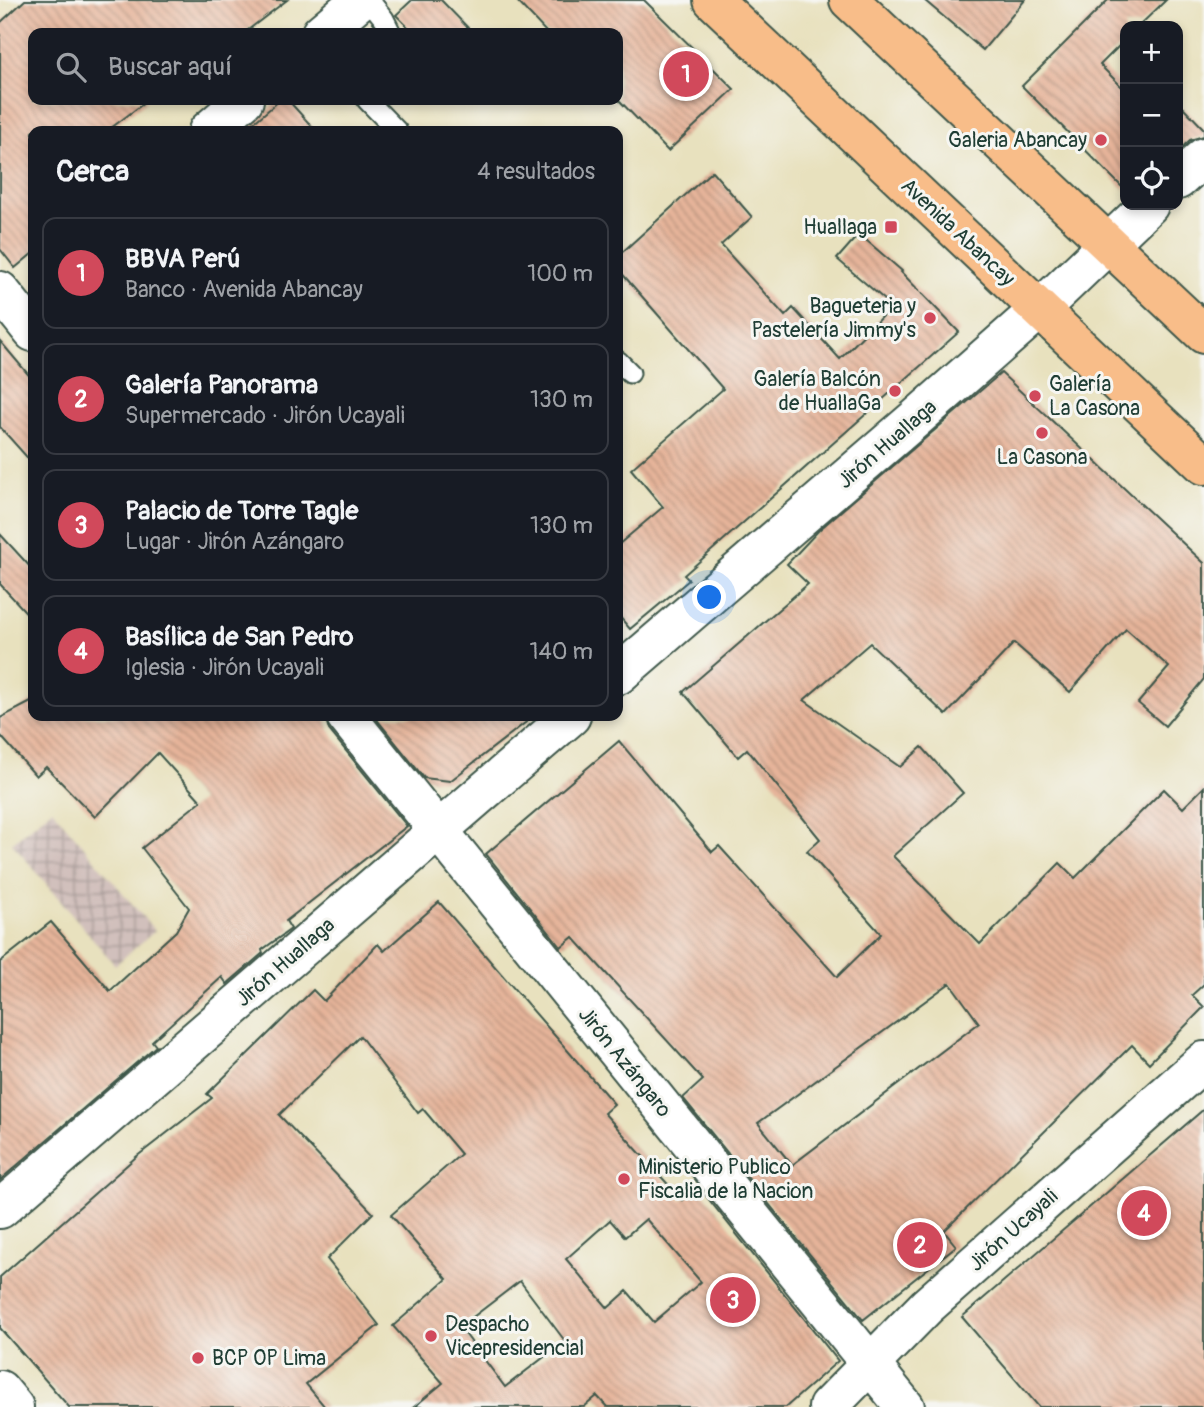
<!DOCTYPE html>
<html lang="es">
<meta charset="utf-8">
<style>
:root{--surface:#171b24;--page:#20242c;--text:#f1f3f6;--muted:#9ea1a6;--line:#363941;--accent:#d1495b}
body{margin:0;font-family:Pangolin,sans-serif;background:var(--page);color:var(--text)}
.controls{position:absolute;right:21px;top:21px;display:grid;overflow:hidden;border-radius:14px;box-shadow:0 4px 10px #0003}
.controls button{width:63px;height:63px;display:grid;place-items:center;padding:0;border:0;border-bottom:2px solid var(--line);background:var(--surface);color:var(--text);font:35px sans-serif}
.you{position:absolute;left:710px;top:598px;width:24px;height:24px;margin:-18px;border:5px solid #fff;border-radius:50%;background:#1a73e8;box-shadow:0 0 0 10px #1a73e833}
.badge{display:grid;place-items:center;width:46px;height:46px;border-radius:50%;background:var(--accent);color:#fff;font-size:23px;font-weight:700}
.pin{position:absolute;translate:-50% -50%;border:4px solid #fff;box-shadow:0 2px 7px #0006}
.list{margin:0;padding:0;list-style:none}
h2{display:flex;justify-content:space-between;align-items:center;height:91px;margin:0;padding:0 28px;font-size:30px}
h2 small{font-size:23px;font-weight:400;color:var(--muted)}
.list li{display:grid;grid-template-columns:46px 1fr auto;gap:21px;align-items:center;box-sizing:border-box;height:112px;margin:0 14px 14px;padding:0 14px;border:2px solid var(--line);border-radius:14px}
.list b{display:block;font-size:26px;white-space:nowrap}
.list p{margin:0;font-size:23px;white-space:nowrap;color:var(--muted)}
.list em{font-size:23px;font-style:normal;color:var(--muted)}
.icon{flex:none;width:38px;height:38px;fill:none;stroke:currentColor;stroke-width:2;stroke-linecap:round;stroke-linejoin:round}
.map{position:relative;flex:none;width:1204px;height:1407px;overflow:hidden}
.search{position:absolute;background:var(--surface);box-shadow:0 4px 10px #0003;left:28px;top:28px;width:595px;height:77px;display:flex;align-items:center;gap:18px;box-sizing:border-box;padding:0 24px;border-radius:14px;color:var(--muted);font-size:26px}
.panel{position:absolute;background:var(--surface);box-shadow:0 4px 10px #0003;left:28px;top:126px;width:595px;height:595px;border-radius:14px}
.map>svg:first-child{display:block}
.industrial{fill:url(#industrial-grid)}
.building{fill:url(#building-back-hatch);fill-rule:evenodd}
.lines{fill:none;stroke-linecap:round;stroke-linejoin:round}
.service-casing{stroke:#3d5649;stroke-width:23}
.minor-casing{stroke:#3d5649;stroke-width:42}
.primary-casing{stroke:#3d5649;stroke-width:42}
.service{stroke:#fff;stroke-width:19}
.minor{stroke:#fff;stroke-width:38}
.primary{stroke:#f8bd89;stroke-width:38}
.poi-dot{fill:#d1495b;stroke:#f6f6f2;stroke-width:2.5}
.labels{text-anchor:middle;stroke-width:6;stroke-linejoin:round;paint-order:stroke}
.poi-label{font-size:21px;fill:#1f3d34;stroke:#f6f6f2;text-anchor:end}
.street-label{font-size:21px;fill:#1f3d34;stroke:#f6f6f2}
</style>
<div class="map">
<svg width="1204" height="1407" viewBox="0 0 1204 1407">
<defs>
<pattern id="industrial-grid" width="8" height="8" patternUnits="userSpaceOnUse" patternTransform="scale(1.75)"><rect width="8" height="8" fill="#d1c0bc"/><path d="M0 4h8M4 0v8" fill="none" stroke="#a99d9a"/></pattern>
<pattern id="building-back-hatch" width="6" height="6" patternUnits="userSpaceOnUse" patternTransform="scale(1.75)"><rect width="6" height="6" fill="#e6b49a"/><path d="M-1 5l2 2M0 0l6 6M5-1l2 2" fill="none" stroke="#ba947e"/></pattern>
</defs>
<rect width="100%" height="100%" fill="#f6f6f2"/>
<filter id="ink" filterUnits="userSpaceOnUse"><feTurbulence type="fractalNoise" baseFrequency=".0143" numOctaves="2"/><feDisplacementMap in="SourceGraphic" scale="14" xChannelSelector="R" yChannelSelector="G"/><feConvolveMatrix kernelMatrix="1 2 1 2 8 2 1 2 1" color-interpolation-filters="sRGB"/></filter>
<filter id="wash" filterUnits="userSpaceOnUse"><feTurbulence type="fractalNoise" baseFrequency=".00686" numOctaves="4" result="noise"/><feDisplacementMap in="SourceGraphic" scale="28" xChannelSelector="R" yChannelSelector="G"/><feGaussianBlur stdDeviation="1.57" result="paint"/><feColorMatrix in="noise" values="0 0 0 0 0 0 0 0 0 0 0 0 0 0 0 0 0 1.4 0 .05"/><feComposite in="paint" operator="in"/></filter>
<g filter="url(#wash)">
<rect width="100%" height="100%" fill="#e8e1be"/>
<polygon class="industrial" points="52,809 155,931 115,965 12,843"/>
<g id="blocks">
<g class="building">
<polygon points="25,0 287,0 244,33 33,33 33,100 148,100 107,131 33,131 33,253 15,268 0,249 0,23"/>
<polygon points="412,0 441,0 473,33 414,33 396,15"/>
<polygon points="516,0 644,0 734,89 668,151 618,99 618,33 547,33"/>
<polygon points="924,0 1025,0 983,50"/>
<polygon points="1108,0 1166,0 1139,26 1125,26 1125,40 1100,65 1125,90 1125,190 1022,86"/>
<polygon points="280,100 288,100 316,131 244,131"/>
<polygon points="1184,108 1204,129 1204,136 1190,140 1178,151 1178,114"/>
<polygon points="712,171 752,217 721,245 785,316 793,308 840,359 892,306 837,259 859,234 902,271 901,272 959,332 684,575 689,580 630,629 618,615 618,545 663,507 631,469 723,389 618,269 618,256"/>
<polygon points="0,341 33,380 33,464 0,427"/>
<path d="M1001,373L1204,563V679L1165,726L1138,703L1169,667L1126,629L1070,692L1014,643L946,715L870,643L804,700L900,767L922,747L963,793L893,856L980,944L1060,863L1075,878L1164,789L1183,808L1204,787V984L1192,995L1204,1007L1149,1063L1132,1045L944,1231L956,1246L863,1320L683,1098L703,1080L573,937L561,947L486,854L619,741L712,852L719,846L837,977L881,934L807,851L820,839L747,749L738,757L683,692L808,584L787,564L819,530ZM950,983L979,1023L792,1165L758,1123Z"/>
<polygon points="0,534 33,570 33,620 0,584"/>
<polygon points="33,701 33,716 325,716 329,730 407,826 286,921 291,929 262,950 263,953 227,984 222,977 152,1041 156,1046 0,1180 0,962 51,922 110,991 176,931 189,908 142,848 201,801 158,753 95,817 46,767 36,776 0,735 0,718"/>
<polygon points="374,716 534,716 450,781 424,778"/>
<path d="M439,902L614,1104L604,1113L682,1200L698,1186L838,1361L786,1407H607L597,1396L584,1407H414L443,1383L393,1326L447,1279L391,1215L461,1154L423,1109L418,1113L360,1036L279,1115L373,1213L327,1259L379,1325L306,1384L325,1407H69L0,1328V1277L136,1157L212,1098L207,1094L313,990L324,1001L378,944L384,951ZM646,1219L701,1282L654,1322L627,1291L608,1308L566,1259L610,1220L625,1237ZM520,1281L565,1341L505,1387L460,1327Z"/>
<polygon points="1204,1109 1204,1407 1039,1407 962,1317"/>
</g>
</g>
</g>
<g filter="url(#ink)">
<use href="#blocks" fill-opacity="0" stroke="#3d5649" stroke-width="2"/>
<g class="lines">
<defs>
<g id="service">
<polyline points="369,0 384,19 391,33"/>
<polyline points="367,100 397,131"/>
<polyline points="618,361 630,373"/>
</g>
<g id="minor">
<polyline points="321,33 360,0"/>
<polyline points="208,131 244,100"/>
<polyline points="1178,180 1204,157"/>
<polyline points="0,291 33,332"/>
<polyline points="618,675 914,420 1040,309 1149,205"/>
<polyline points="346,716 905,1407"/>
<polyline points="0,1209 571,716"/>
<polyline points="0,1390 14,1407"/>
<polyline points="828,1407 927,1306 1204,1061"/>
</g>
<g id="primary">
<polyline points="713,0 1204,465"/>
<polyline points="849,0 1204,334"/>
</g>
</defs>
<use href="#service" class="service-casing"/>
<use href="#minor" class="minor-casing"/>
<use href="#primary" class="primary-casing"/>
<use href="#service" class="service"/>
<use href="#minor" class="minor"/>
<use href="#primary" class="primary"/>
</g>
</g>
<g class="poi-dot">
<circle cx="1101" cy="140" r="7"/>
<rect x="884" y="220" width="14" height="14" rx="3.5"/>
<circle cx="930" cy="318" r="7"/>
<circle cx="895" cy="391" r="7"/>
<circle cx="1035" cy="396" r="7"/>
<circle cx="1042" cy="433" r="7"/>
<circle cx="624" cy="1179" r="7"/>
<circle cx="431" cy="1336" r="7"/>
<circle cx="198" cy="1358" r="7"/>
</g>
<g class="labels">
<g class="poi-label">
<text x="1087" y="147">Galeria Abancay</text>
<text x="877" y="234">Huallaga</text>
<text x="916" y="313">Bagueteria y<tspan x="916" dy="24">Pastelería Jimmy's</tspan></text>
<text x="881" y="386">Galería Balcón<tspan x="881" dy="24">de HuallaGa</tspan></text>
<text x="1049" y="391" text-anchor="start">Galería<tspan x="1049" dy="24">La Casona</tspan></text>
<text x="1042" y="464" text-anchor="middle">La Casona</text>
<text x="638" y="1174" text-anchor="start">Ministerio Publico<tspan x="638" dy="24">Fiscalia de la Nacion</tspan></text>
<text x="445" y="1331" text-anchor="start">Despacho<tspan x="445" dy="24">Vicepresidencial</tspan></text>
<text x="212" y="1365" text-anchor="start">BCP OP Lima</text>
</g>
<g class="street-label">
<text transform="translate(958 232) rotate(43)" y="7">Avenida Abancay</text>
<text transform="translate(887 444) rotate(-41)" y="7">Jirón Huallaga</text>
<text transform="translate(285 962) rotate(-41)" y="7">Jirón Huallaga</text>
<text transform="translate(625 1062) rotate(51)" y="7">Jirón Azángaro</text>
<text transform="translate(1013 1230) rotate(-42)" y="7">Jirón Ucayali</text>
</g>
</g>
</svg>
<div class="controls">
<button>+</button>
<button>−</button>
<button><svg class="icon" aria-label="locate" viewBox="0 0 24 24"><circle cx="12" cy="12" r="6"/><path d="M12 2v4M12 18v4M2 12h4M18 12h4"/></svg></button>
</div>
<div class="you"></div>
<div class="pin badge" style="left:686px;top:74px">1</div>
<div class="pin badge" style="left:920px;top:1245px">2</div>
<div class="pin badge" style="left:733px;top:1300px">3</div>
<div class="pin badge" style="left:1144px;top:1213px">4</div>
<div class="search"><svg class="icon" aria-label="search" viewBox="0 0 24 24"><circle cx="10" cy="10" r="6"/><path d="M15 15l6 6"/></svg>Buscar aquí</div>
<section class="panel">
<h2>Cerca<small>4 resultados</small></h2>
<ul class="list">
<li><span class="badge">1</span><div><b>BBVA Perú</b><p>Banco · Avenida Abancay</p></div><em>100 m</em></li>
<li><span class="badge">2</span><div><b>Galería Panorama</b><p>Supermercado · Jirón Ucayali</p></div><em>130 m</em></li>
<li><span class="badge">3</span><div><b>Palacio de Torre Tagle</b><p>Lugar · Jirón Azángaro</p></div><em>130 m</em></li>
<li><span class="badge">4</span><div><b>Basílica de San Pedro</b><p>Iglesia · Jirón Ucayali</p></div><em>140 m</em></li>
</ul>
</section>
</div>
